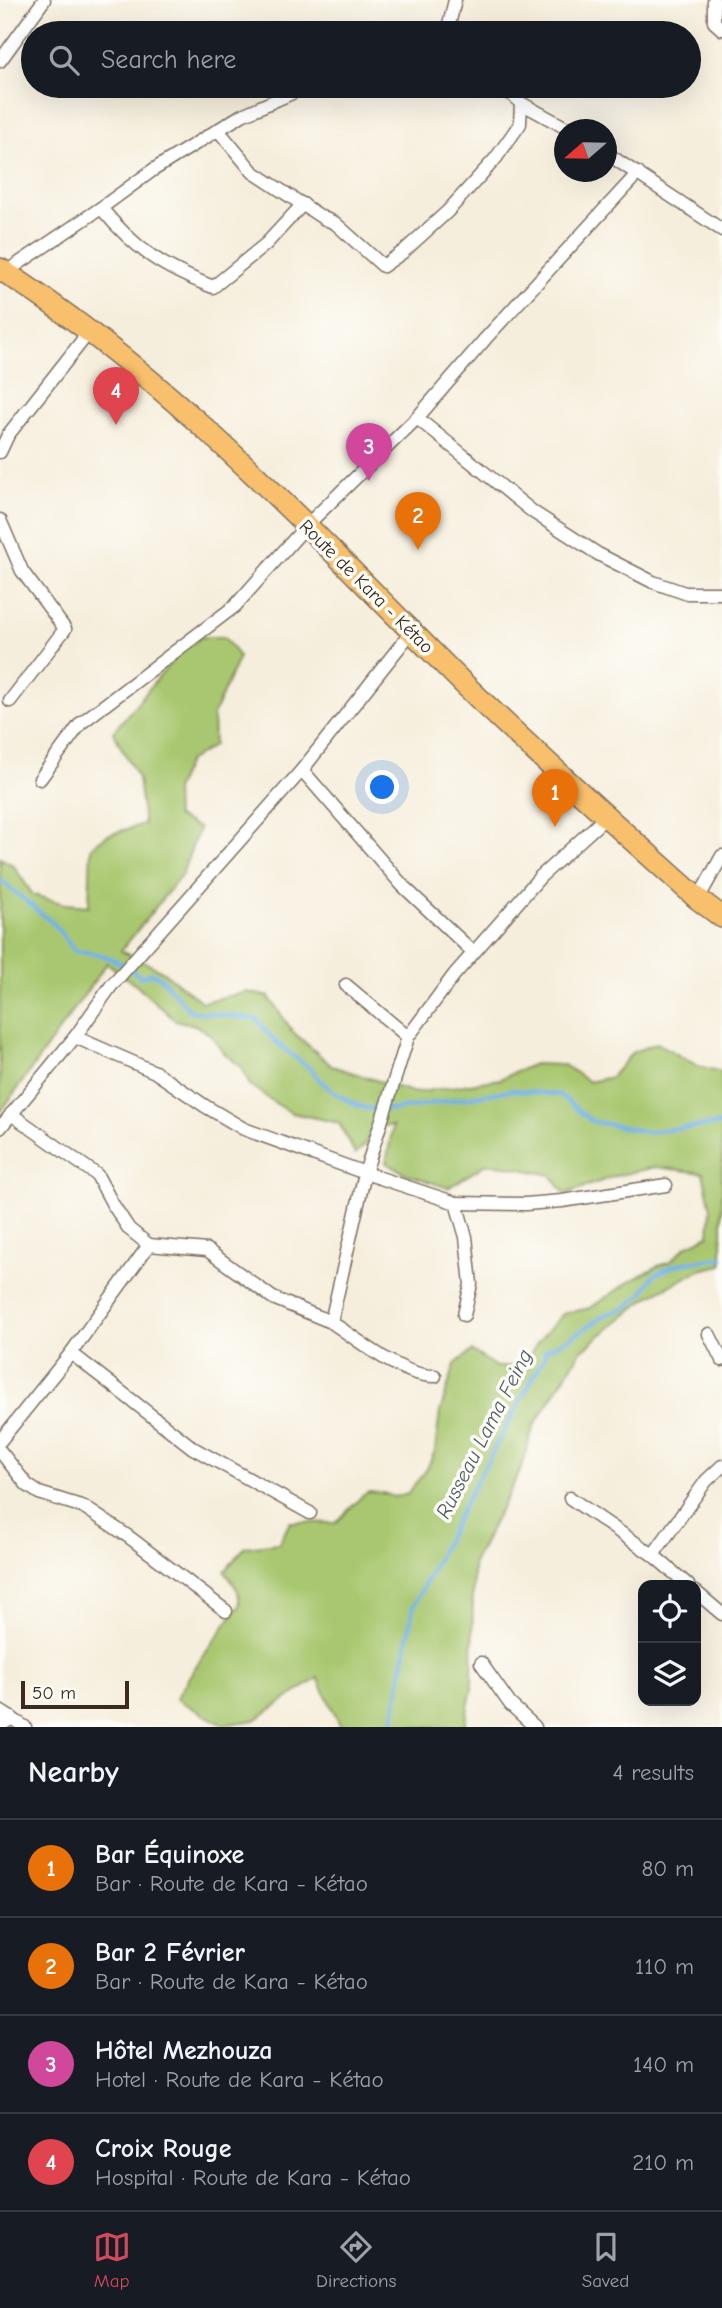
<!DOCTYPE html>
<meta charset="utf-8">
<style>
:root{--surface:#171b24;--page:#242831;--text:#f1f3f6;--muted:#9ea1a6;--line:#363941;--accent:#d1495b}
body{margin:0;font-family:"Comic Neue",sans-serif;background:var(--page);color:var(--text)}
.controls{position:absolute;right:21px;bottom:21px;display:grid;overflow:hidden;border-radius:14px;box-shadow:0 7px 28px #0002}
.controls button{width:63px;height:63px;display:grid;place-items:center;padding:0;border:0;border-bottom:2px solid var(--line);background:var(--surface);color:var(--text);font:35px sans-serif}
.compass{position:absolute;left:554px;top:119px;width:63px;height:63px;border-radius:50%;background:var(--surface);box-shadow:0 7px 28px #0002;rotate:250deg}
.scale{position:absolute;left:21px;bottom:18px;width:108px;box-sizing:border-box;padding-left:7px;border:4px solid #3b2a1e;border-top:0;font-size:19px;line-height:24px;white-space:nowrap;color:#3b2a1e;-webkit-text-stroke:5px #fdfcf7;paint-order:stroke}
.you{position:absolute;left:383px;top:788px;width:24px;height:24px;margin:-18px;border:5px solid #fff;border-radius:50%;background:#1a73e8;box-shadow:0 0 0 10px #1a73e833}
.badge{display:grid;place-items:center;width:46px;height:46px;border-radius:50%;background:var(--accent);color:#fff;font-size:23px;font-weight:700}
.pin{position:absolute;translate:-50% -58px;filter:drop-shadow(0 2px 4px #0008)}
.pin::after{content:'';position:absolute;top:37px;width:24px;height:21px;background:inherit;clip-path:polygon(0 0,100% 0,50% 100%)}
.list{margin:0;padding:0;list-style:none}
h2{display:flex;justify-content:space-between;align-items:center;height:91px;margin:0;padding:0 28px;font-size:30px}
h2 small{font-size:23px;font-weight:400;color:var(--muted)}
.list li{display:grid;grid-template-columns:46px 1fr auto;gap:21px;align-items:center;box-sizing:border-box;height:98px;padding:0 28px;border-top:2px solid var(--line)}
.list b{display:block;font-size:26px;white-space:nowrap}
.list p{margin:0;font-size:23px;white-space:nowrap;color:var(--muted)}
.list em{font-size:23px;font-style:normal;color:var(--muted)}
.icon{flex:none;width:38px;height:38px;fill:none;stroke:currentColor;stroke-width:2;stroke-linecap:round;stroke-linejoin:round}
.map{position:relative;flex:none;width:722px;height:1727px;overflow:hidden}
.search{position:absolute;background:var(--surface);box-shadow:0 7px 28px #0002;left:21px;right:21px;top:21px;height:77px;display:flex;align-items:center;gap:18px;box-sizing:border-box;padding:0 24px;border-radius:38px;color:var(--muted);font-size:26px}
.sheet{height:483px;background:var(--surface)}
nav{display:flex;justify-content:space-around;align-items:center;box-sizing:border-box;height:98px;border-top:2px solid var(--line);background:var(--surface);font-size:19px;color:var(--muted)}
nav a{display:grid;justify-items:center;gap:4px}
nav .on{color:var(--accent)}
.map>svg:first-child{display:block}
.green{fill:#a9c76f;stroke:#727846;stroke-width:2}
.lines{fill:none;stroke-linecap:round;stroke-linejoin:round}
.stream{stroke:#73b2e6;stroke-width:4.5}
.minor-casing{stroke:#7c6f60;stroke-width:15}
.primary-casing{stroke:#7c6f60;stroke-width:24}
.minor{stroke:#fff;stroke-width:12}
.primary{stroke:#f8bf6c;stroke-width:21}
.labels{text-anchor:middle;stroke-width:7;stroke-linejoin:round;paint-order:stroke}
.street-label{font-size:19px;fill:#3b2a1e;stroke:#fdfcf7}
.water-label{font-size:21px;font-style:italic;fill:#4f5a64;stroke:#fdfcf7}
</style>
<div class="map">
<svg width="722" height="1727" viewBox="0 0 722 1727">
<rect width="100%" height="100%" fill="#fdfcf7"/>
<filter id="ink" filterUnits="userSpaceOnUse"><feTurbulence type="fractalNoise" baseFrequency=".0143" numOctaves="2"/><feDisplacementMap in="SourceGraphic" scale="14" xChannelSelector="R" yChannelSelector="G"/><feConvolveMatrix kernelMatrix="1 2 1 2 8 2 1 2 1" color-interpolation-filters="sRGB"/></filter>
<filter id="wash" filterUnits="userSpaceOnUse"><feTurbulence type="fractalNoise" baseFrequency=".00686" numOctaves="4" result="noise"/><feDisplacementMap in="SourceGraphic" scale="28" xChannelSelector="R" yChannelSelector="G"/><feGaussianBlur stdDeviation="1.57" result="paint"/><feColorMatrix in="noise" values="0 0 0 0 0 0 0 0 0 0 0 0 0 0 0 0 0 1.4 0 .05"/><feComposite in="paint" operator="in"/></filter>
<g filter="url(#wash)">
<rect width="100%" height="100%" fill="#f6eedc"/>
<polygon class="green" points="202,637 224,637 239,657 213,715 214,745 188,762 175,790 176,817 199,828 182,874 121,951 161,970 202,1002 247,992 269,997 293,1032 332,1066 415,1093 500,1079 534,1064 564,1065 589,1082 611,1077 633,1052 657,1043 698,1066 722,1072 722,1265 700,1270 648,1297 581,1351 534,1426 519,1473 473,1563 472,1688 464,1727 341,1727 318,1678 255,1720 223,1725 176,1699 194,1669 240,1605 238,1591 225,1571 245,1547 279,1543 290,1522 336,1523 362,1496 369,1492 383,1493 394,1497 408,1493 427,1469 435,1451 440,1412 455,1364 472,1351 496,1367 515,1366 526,1360 540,1339 563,1314 590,1308 632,1280 658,1266 670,1262 686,1246 709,1235 711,1209 703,1173 656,1167 615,1176 565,1194 551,1175 507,1166 486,1164 448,1188 407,1174 386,1163 393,1126 374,1125 364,1146 355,1154 339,1123 292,1113 275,1103 250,1085 241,1067 222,1051 211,1035 195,1025 175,1020 136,985 107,963 0,1113 0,858 13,865 33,895 65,904 89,906 91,847 108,835 144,824 138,778 113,732 178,654"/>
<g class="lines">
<g class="stream">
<path d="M0,880L54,924L75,951C105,953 118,960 141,977L152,973L163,980L190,1011L257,1019C274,1044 285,1049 308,1067C313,1070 315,1075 319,1079C329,1090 351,1104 365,1108C373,1110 381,1107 392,1110L513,1090L560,1095L591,1121L647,1132L722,1124"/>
<polyline points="392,1727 413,1607 469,1495 545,1356 544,1351 572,1337 607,1314 624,1309 641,1295 654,1275 673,1266 688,1262 722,1258"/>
</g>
</g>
</g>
<g filter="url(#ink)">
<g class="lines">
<defs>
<g id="minor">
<polyline points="714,0 714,22 722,29"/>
<polyline points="447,33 455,0"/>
<polyline points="0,61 44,0"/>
<polyline points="502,86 521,103 570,130"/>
<polyline points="218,130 253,172 323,218 335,223 383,266 403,252 448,211 496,158 520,124 521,103"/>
<polyline points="606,153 722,230"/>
<path d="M101,208C136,250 162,267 213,287L266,244L303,204"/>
<polyline points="6,272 101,208 153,170 242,115 308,86"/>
<polyline points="417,418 533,512 598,554 653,582 685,593 722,593"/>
<polyline points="0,452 8,435 89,332"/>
<polyline points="0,520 22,571 65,629 10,701"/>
<polyline points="302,770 403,886 473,952"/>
<polyline points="40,779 81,723 235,606 307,525 417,418 486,338 638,173"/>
<polyline points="698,899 722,856"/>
<polyline points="346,985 408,1037"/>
<polyline points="75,1037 155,1072 205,1106 244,1129 365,1173 456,1203 466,1237 471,1284 464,1315"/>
<polyline points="11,1114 97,1175 112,1203 129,1229 149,1245"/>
<polyline points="0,1128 75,1037 111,986 302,770 412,631"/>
<polyline points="456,1203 526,1204 562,1201 666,1185"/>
<path d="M331,1322C359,1340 402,1377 435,1376"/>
<polyline points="709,1334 722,1360"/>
<polyline points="71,1353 193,1448 310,1513"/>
<polyline points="0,1441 71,1353 149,1245 207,1250 273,1298 331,1322 365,1173 408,1037 454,975 540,877 606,817"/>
<polyline points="0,1451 27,1485 39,1493 84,1507 129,1537 226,1611"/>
<polyline points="570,1498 653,1555 688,1585"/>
<polyline points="653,1555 706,1481 722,1466"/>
<polyline points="696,1592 722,1614"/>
<polyline points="481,1663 510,1704 535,1727"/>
<polyline points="0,1711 25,1727"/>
<polyline points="0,1726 12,1718"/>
</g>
<path id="primary" d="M0,269C176,381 317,538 464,684C540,758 619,828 698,899L722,917"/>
</defs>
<use href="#minor" class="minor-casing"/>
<use href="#primary" class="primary-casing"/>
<use href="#minor" class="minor"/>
<use href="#primary" class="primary"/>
</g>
</g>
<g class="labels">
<g class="street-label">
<text transform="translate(367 586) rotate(45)" y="7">Route de Kara - Kétao</text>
</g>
<g class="water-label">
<text transform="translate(484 1434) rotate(-63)" y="7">Russeau Lama Feing</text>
</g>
</g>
</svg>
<div class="controls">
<button><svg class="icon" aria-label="locate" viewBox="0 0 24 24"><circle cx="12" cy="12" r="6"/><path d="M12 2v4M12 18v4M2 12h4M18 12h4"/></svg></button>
<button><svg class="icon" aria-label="layers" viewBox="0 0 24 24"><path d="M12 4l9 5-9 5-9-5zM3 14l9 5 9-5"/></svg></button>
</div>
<svg class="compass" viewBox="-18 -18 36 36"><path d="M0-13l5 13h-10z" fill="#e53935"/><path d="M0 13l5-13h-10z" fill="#9ea1a6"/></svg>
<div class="scale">50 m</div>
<div class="you"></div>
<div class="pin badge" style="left:555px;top:827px;background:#e8710a">1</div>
<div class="pin badge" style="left:418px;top:550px;background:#e8710a">2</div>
<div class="pin badge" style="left:369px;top:481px;background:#d1479c">3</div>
<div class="pin badge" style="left:116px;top:425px;background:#e0444e">4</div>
<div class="search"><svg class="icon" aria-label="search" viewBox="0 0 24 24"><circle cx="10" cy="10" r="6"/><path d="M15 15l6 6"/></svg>Search here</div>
</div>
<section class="sheet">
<h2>Nearby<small>4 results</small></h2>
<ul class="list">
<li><span class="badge" style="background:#e8710a">1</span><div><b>Bar Équinoxe</b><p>Bar · Route de Kara - Kétao</p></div><em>80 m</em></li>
<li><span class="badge" style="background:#e8710a">2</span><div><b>Bar 2 Février</b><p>Bar · Route de Kara - Kétao</p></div><em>110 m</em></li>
<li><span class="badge" style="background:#d1479c">3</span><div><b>Hôtel Mezhouza</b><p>Hotel · Route de Kara - Kétao</p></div><em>140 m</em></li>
<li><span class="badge" style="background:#e0444e">4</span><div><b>Croix Rouge</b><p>Hospital · Route de Kara - Kétao</p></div><em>210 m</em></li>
</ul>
</section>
<nav>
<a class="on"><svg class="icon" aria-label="map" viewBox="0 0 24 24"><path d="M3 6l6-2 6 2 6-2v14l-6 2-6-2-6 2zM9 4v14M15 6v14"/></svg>Map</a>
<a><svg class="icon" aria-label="directions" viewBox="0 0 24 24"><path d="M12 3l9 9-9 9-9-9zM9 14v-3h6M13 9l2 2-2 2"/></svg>Directions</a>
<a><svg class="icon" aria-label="saved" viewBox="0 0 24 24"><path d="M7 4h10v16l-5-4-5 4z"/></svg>Saved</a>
</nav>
